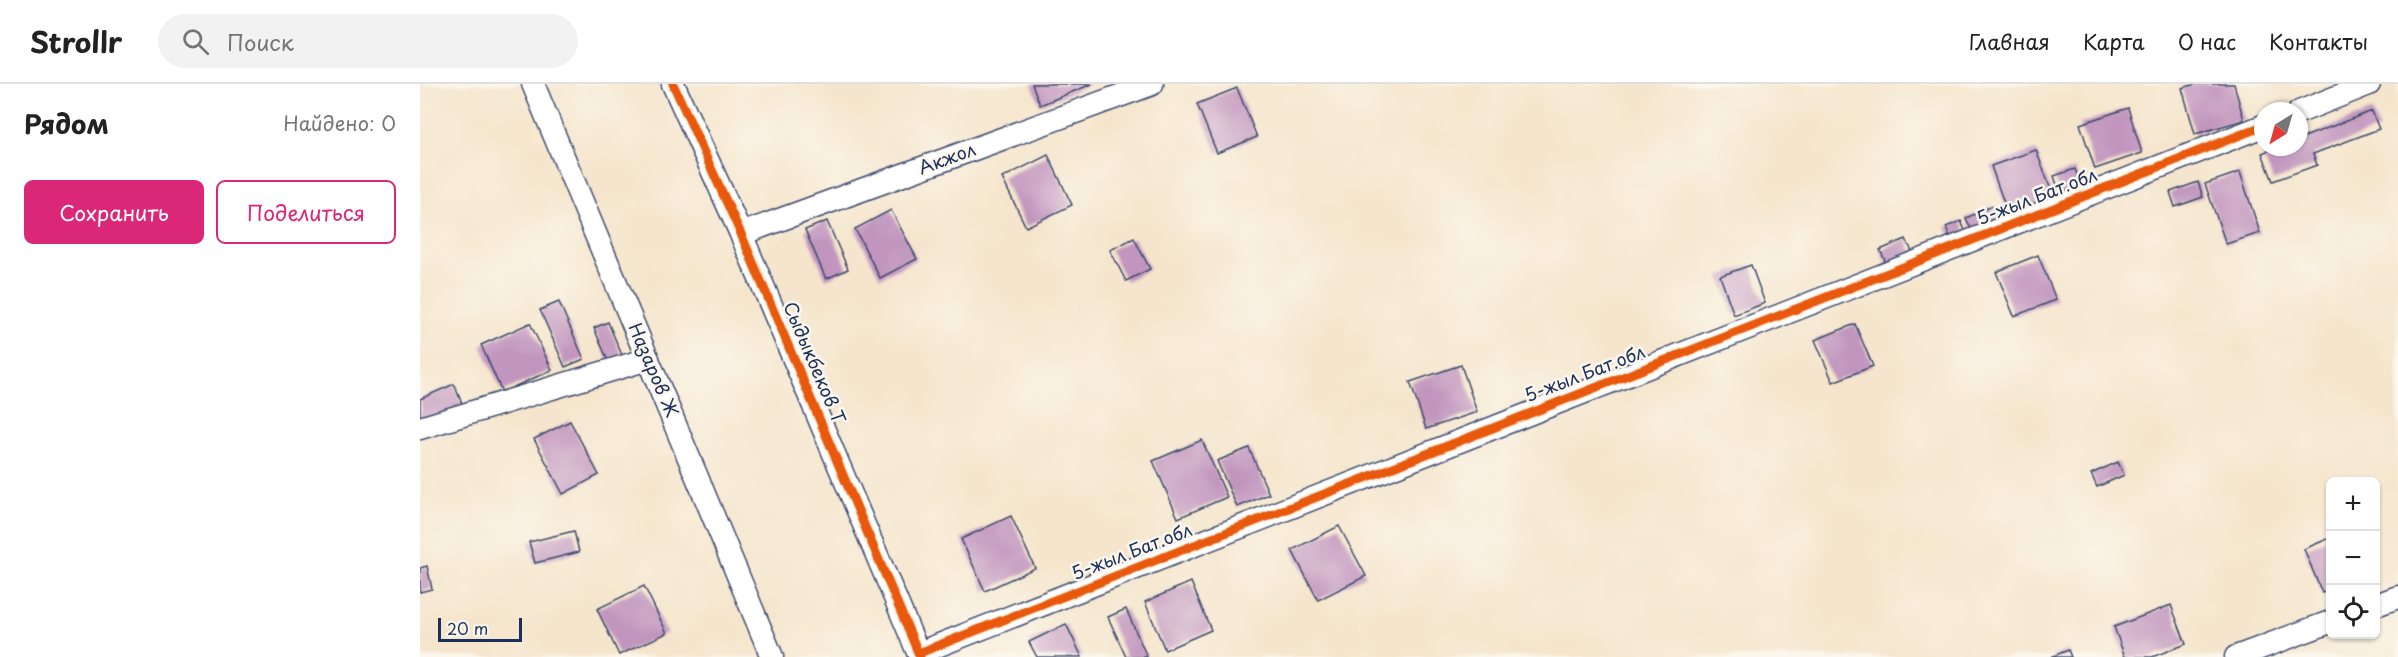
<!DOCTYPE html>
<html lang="ru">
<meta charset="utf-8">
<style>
:root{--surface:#fff;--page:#f2f2f2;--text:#222;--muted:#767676;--line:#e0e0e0;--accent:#db2777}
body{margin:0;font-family:"Playpen Sans",sans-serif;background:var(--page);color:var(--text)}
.controls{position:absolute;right:18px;bottom:18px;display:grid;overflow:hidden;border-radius:9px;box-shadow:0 2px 4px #0004}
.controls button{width:54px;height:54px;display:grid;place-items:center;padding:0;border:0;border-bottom:2px solid var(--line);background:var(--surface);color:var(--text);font:30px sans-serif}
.compass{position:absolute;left:1834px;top:18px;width:54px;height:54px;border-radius:50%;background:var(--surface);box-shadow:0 2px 4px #0004;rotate:217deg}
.scale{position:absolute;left:18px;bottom:15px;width:84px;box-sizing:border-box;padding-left:6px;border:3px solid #1b2f5e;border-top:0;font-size:16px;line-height:21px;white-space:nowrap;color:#1b2f5e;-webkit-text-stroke:4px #fbf7ec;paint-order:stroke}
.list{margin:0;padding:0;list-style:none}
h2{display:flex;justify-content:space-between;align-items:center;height:78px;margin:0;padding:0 24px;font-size:26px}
h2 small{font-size:20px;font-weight:400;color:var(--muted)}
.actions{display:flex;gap:12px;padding:18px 24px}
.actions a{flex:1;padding:14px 0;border:2px solid var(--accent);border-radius:9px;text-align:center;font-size:21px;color:var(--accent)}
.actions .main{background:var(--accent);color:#fff}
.icon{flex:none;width:33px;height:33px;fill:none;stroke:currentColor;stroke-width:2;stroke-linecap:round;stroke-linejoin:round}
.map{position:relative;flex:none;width:1978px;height:573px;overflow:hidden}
header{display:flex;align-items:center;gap:36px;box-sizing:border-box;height:84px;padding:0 30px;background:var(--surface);border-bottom:2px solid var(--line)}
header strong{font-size:28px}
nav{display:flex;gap:33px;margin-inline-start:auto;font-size:21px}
.search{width:420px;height:54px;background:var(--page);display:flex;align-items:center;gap:15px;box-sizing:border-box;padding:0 21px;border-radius:33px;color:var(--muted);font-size:22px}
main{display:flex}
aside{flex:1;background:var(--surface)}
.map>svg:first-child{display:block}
.building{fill:#c195be}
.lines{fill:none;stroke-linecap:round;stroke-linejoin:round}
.street-casing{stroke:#3c4a6e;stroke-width:25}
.street{stroke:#fff;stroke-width:22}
.cycleway-casing{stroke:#fbf7ec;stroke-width:13}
.cycleway{stroke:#e8590c;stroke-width:9}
.labels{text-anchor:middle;stroke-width:5;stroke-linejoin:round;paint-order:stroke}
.street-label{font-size:18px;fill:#1b2f5e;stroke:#fbf7ec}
</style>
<header>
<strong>Strollr</strong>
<div class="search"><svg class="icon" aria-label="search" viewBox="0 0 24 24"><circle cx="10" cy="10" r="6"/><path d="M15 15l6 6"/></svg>Поиск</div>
<nav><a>Главная</a><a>Карта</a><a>О нас</a><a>Контакты</a></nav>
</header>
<main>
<aside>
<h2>Рядом<small>Найдено: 0</small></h2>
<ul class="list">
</ul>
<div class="actions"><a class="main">Сохранить</a><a>Поделиться</a></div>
</aside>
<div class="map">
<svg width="1978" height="573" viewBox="0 0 1978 573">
<rect width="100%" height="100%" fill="#fbf7ec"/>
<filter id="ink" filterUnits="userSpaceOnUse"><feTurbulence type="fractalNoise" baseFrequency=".0167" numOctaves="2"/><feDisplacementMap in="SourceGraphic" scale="12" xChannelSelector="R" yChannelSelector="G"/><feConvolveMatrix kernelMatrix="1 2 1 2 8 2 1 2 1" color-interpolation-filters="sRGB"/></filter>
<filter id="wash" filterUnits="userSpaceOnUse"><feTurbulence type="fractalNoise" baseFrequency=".008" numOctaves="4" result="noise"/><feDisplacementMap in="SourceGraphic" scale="24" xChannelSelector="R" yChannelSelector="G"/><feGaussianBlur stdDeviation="1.35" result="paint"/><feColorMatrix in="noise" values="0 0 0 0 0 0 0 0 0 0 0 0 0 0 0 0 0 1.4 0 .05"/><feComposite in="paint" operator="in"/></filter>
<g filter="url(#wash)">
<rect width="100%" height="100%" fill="#f5e5cc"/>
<g id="blocks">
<g class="building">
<polygon points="612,0 672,0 620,21"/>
<polygon points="1776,0 1814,0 1824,36 1775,50 1762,4"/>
<polygon points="817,4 837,53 797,69 777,20"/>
<polygon points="1708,24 1722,69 1675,85 1660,40"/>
<polygon points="1952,27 1959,45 1893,70 1897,81 1853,97 1842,69 1858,63 1879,63 1879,55"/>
<polygon points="1616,66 1636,119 1590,136 1571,82"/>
<polygon points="628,71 652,121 606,143 582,94"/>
<polygon points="1655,85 1663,108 1642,116 1634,92"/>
<polygon points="1820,88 1840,149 1806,160 1785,100"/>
<polygon points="1778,98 1783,113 1755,123 1750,108"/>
<polygon points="1572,122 1580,140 1554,151 1546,134"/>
<polygon points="471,126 497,175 460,194 435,145"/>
<polygon points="407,137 428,185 406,195 385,146"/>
<polygon points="1541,137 1547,151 1532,157 1526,143"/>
<polygon points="714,154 730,185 706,197 690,166"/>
<polygon points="1486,155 1494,172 1468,183 1460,166"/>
<polygon points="1618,171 1636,216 1594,232 1576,188"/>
<polygon points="1331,181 1345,219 1314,231 1300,192"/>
<polygon points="139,218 164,275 145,283 120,226"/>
<polygon points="188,238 202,271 188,277 174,244"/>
<polygon points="110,239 132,286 82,308 61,261"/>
<polygon points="1435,240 1453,282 1413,298 1395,256"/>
<polygon points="1041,281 1057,328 1006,345 990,298"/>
<polygon points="34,300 43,322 0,340 0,315"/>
<polygon points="150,337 179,391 143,410 114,355"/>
<polygon points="782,356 807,413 758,434 733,377"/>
<polygon points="829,364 849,410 817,423 797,377"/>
<polygon points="1698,378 1704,391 1677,403 1671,390"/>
<polygon points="591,432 615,484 565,507 541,455"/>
<polygon points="919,442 946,492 898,516 872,466"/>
<polygon points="154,447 159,468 115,479 109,458"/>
<polygon points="1910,454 1910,506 1902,509 1884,465"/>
<polygon points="7,482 12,505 0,508 0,484"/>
<polygon points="771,498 791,546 745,566 725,518"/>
<polygon points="224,502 247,549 199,571 177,525"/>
<polygon points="1751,521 1766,560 1732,573 1705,573 1694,543"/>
<polygon points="706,525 727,573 706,573 688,533"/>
<polygon points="646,540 662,573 617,573 609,558"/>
<polygon points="1648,566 1651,573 1631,573"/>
</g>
</g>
</g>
<g filter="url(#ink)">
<use href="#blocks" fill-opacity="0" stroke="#3c4a6e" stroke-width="1.5"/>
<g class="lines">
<defs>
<g id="street">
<polyline points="113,0 352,573"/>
<polyline points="253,0 321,150 500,573"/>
<polyline points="1879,28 1949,0"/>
<polyline points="321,150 732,0"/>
<polyline points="0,344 228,275"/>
<polyline points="1956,521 1978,513"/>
<polyline points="499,569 1843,42"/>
<polyline points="1816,573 1910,538"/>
</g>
</defs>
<use href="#street" class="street-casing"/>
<use href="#street" class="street"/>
<defs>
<g id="cycleway">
<polyline points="253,0 321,150 500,573"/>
<polyline points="499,569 1843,42"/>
</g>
</defs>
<use href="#cycleway" class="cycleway-casing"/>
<use href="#cycleway" class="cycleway"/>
</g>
</g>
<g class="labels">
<g class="street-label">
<text transform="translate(527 75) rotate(-20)" y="6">Акжол</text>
<text transform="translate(1617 113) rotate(-21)" y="6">5-жыл Бат.обл</text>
<text transform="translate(394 279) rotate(67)" y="6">Сыдыкбеков Т</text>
<text transform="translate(233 286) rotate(67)" y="6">Назаров Ж</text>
<text transform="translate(1165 290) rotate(-21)" y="6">5-жыл Бат.обл</text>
<text transform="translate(712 468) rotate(-21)" y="6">5-жыл Бат.обл</text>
</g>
</g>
</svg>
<div class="controls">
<button>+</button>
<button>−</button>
<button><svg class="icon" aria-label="locate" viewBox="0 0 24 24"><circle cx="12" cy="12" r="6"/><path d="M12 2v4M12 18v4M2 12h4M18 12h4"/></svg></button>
</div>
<svg class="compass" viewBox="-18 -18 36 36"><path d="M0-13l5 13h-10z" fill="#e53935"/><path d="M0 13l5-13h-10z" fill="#767676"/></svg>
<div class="scale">20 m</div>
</div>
</main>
